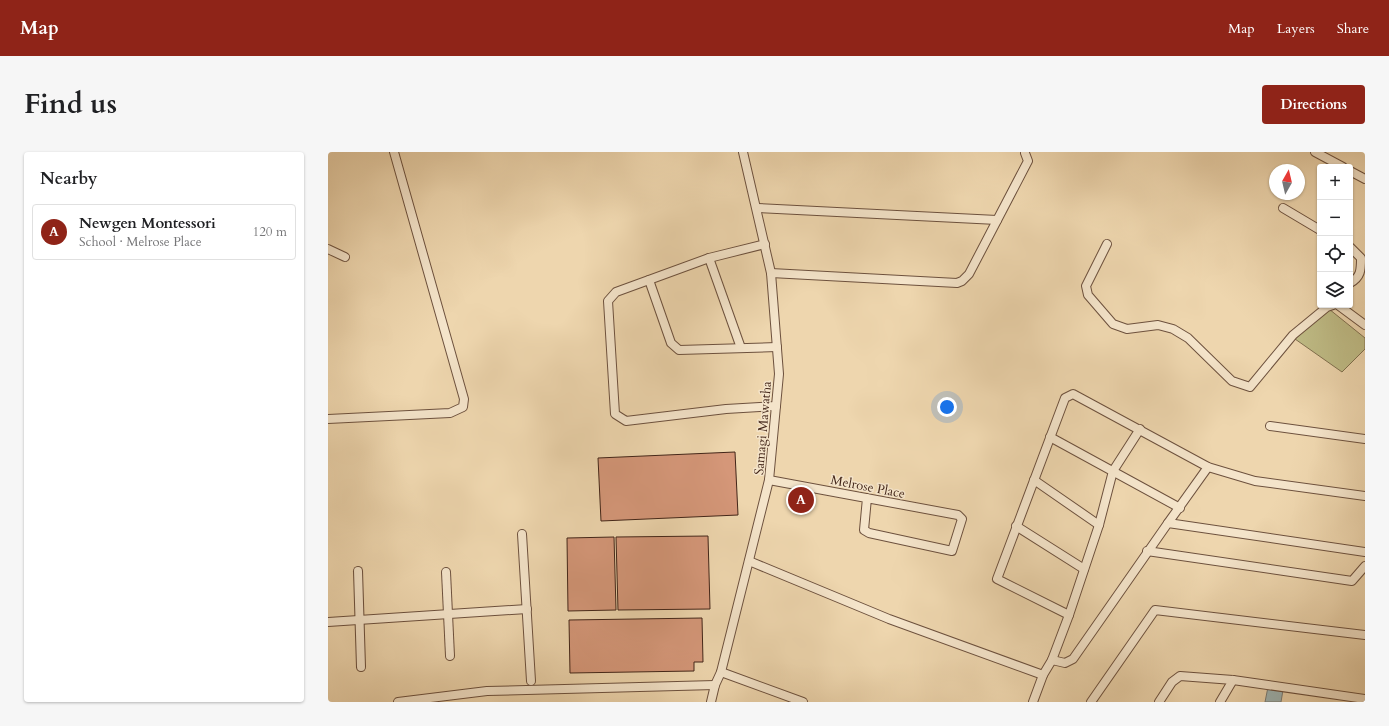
<!DOCTYPE html>
<meta charset="utf-8">
<style>
:root{--surface:#fff;--page:#f6f6f6;--text:#202124;--muted:#757577;--line:#e0e0e0;--accent:#8f2418}
body{margin:0;font-family:Cardo,serif;background:var(--page);color:var(--text)}
.controls{position:absolute;right:12px;top:12px;display:grid;overflow:hidden;border-radius:4px;box-shadow:0 1px 3px #0004}
.controls button{width:36px;height:36px;display:grid;place-items:center;padding:0;border:0;border-bottom:1px solid var(--line);background:var(--surface);color:var(--text);font:20px sans-serif}
.compass{position:absolute;left:941px;top:12px;width:36px;height:36px;border-radius:50%;background:var(--surface);box-shadow:0 1px 3px #0004;rotate:8deg}
.you{position:absolute;left:619px;top:255px;width:14px;height:14px;margin:-10px;border:3px solid #fff;border-radius:50%;background:#1a73e8;box-shadow:0 0 0 6px #1a73e833}
.badge{display:grid;place-items:center;width:26px;height:26px;border-radius:50%;background:var(--accent);color:#fff;font-size:13px;font-weight:700}
.pin{position:absolute;translate:-50% -50%;border:2px solid #fff;box-shadow:0 1px 4px #0006}
.list{margin:0;padding:0;list-style:none}
h2{display:flex;justify-content:space-between;align-items:center;height:52px;margin:0;padding:0 16px;font-size:17px}
h2 small{font-size:13px;font-weight:400;color:var(--muted)}
.list li{display:grid;grid-template-columns:26px 1fr auto;gap:12px;align-items:center;box-sizing:border-box;height:56px;margin:0 8px 8px;padding:0 8px;border:1px solid var(--line);border-radius:4px}
.list b{display:block;font-size:15px;white-space:nowrap}
.list p{margin:0;font-size:13px;white-space:nowrap;color:var(--muted)}
.list em{font-size:13px;font-style:normal;color:var(--muted)}
.icon{flex:none;width:22px;height:22px;fill:none;stroke:currentColor;stroke-width:2;stroke-linecap:round;stroke-linejoin:round}
.map{position:relative;flex:none;width:1037px;height:550px;overflow:hidden;border-radius:4px}
header{display:flex;align-items:center;gap:24px;box-sizing:border-box;height:56px;padding:0 20px;background:var(--accent);color:#fff}
header strong{font-size:19px}
nav{display:flex;gap:22px;margin-inline-start:auto;font-size:14px}
.intro{display:flex;align-items:center;justify-content:space-between;box-sizing:border-box;height:96px;padding:0 24px}
h1{margin:0;font-size:28px}
.button{padding:10px 18px;border-radius:4px;background:var(--accent);color:#fff;font-size:14px;font-weight:700}
main{display:flex;gap:24px;padding:0 24px}
aside{flex:1;background:var(--surface);border-radius:4px;box-shadow:0 1px 3px #0004}
.map>svg:first-child{display:block}
.green{fill:#bfbc86;stroke:#80704f}
.water{fill:#9eb6b6;stroke:#797c77}
.building{fill:#d59779;stroke:#422518}
.lines{fill:none;stroke-linecap:round;stroke-linejoin:round}
.minor-casing{stroke:#6d513e;stroke-width:10}
.minor{stroke:#f4e4ca;stroke-width:8}
.labels{text-anchor:middle;stroke-width:3;stroke-linejoin:round;paint-order:stroke}
.street-label{font-size:13px;fill:#422518;stroke:#f4e4ca}
</style>
<header>
<strong>Map</strong>
<nav><a>Map</a><a>Layers</a><a>Share</a></nav>
</header>
<div class="intro"><h1>Find us</h1><a class="button">Directions</a></div>
<main>
<aside>
<h2>Nearby<small></small></h2>
<ul class="list">
<li><span class="badge">A</span><div><b>Newgen Montessori</b><p>School · Melrose Place</p></div><em>120 m</em></li>
</ul>
</aside>
<div class="map">
<svg width="1037" height="550" viewBox="0 0 1037 550">
<rect width="100%" height="100%" fill="#eed6ae"/>
<filter id="stains"><feTurbulence type="fractalNoise" baseFrequency=".005" numOctaves="4"/><feColorMatrix values="0 0 0 0 .2 0 0 0 0 .09 0 0 0 0 .02 0 0 0 .5 -.17"/></filter>
<radialGradient id="worn" r=".72"><stop offset=".6" stop-color="#630" stop-opacity="0"/><stop offset="1" stop-color="#630" stop-opacity=".3"/></radialGradient>
<polygon class="green" points="1001,157 1037,186 1037,197 1014,220 967,187"/>
<polygon class="water" points="940,535 955,538 953,550 937,550"/>
<g class="building">
<polygon points="407,300 410,363 273,369 270,306"/>
<polygon points="380,384 382,457 290,458 288,385"/>
<polygon points="286,385 288,458 240,459 239,386"/>
<polygon points="374,466 375,510 366,510 366,519 242,521 241,468"/>
</g>
<g class="lines">
<defs>
<g id="minor">
<polyline points="987,0 1015,15"/>
<polyline points="1022,19 1037,27"/>
<polyline points="429,56 669,68"/>
<polyline points="955,56 992,78"/>
<polyline points="437,92 381,106 288,140 280,149 287,262 298,269 398,257 448,254"/>
<polyline points="779,92 758,134 760,143 785,172 799,177 830,173 845,177 860,186 904,229 922,235 965,183 999,155 1005,153"/>
<path d="M1022,95L1033,106C1033,118 1033,125 1022,131"/>
<polyline points="0,97 17,105"/>
<polyline points="381,106 413,196"/>
<polyline points="443,121 629,131 634,129 641,122 700,9 697,1"/>
<polyline points="321,128 343,191 351,198 449,195"/>
<polyline points="1010,153 1037,173"/>
<polyline points="0,267 122,261 135,255 136,247 66,0"/>
<polyline points="942,274 1037,287"/>
<polyline points="722,285 852,356"/>
<polyline points="441,328 630,363 634,367 624,399 541,381 536,378 539,346"/>
<polyline points="706,328 771,373"/>
<polyline points="840,371 880,315"/>
<polyline points="688,374 756,417"/>
<polyline points="194,382 203,529"/>
<polyline points="819,399 1024,429 1037,414"/>
<polyline points="421,409 561,467 715,523"/>
<polyline points="30,419 33,515"/>
<polyline points="118,420 122,504"/>
<polyline points="741,463 669,427 737,246 745,242 880,315 927,329 1037,344"/>
<polyline points="0,470 199,457"/>
<polyline points="724,508 737,511 745,507 840,371 1037,400"/>
<polyline points="393,520 475,550"/>
<polyline points="70,550 159,539 387,533"/>
<polyline points="383,550 387,533 393,520 441,328 451,222 443,121 415,0"/>
<polyline points="705,550 715,523 724,508 741,463 771,373 785,319 812,277"/>
<polyline points="763,550 827,458 1037,483"/>
<polyline points="831,550 844,530 852,524 905,528 1037,547"/>
<polyline points="892,550 905,528"/>
</g>
</defs>
<use href="#minor" class="minor-casing"/>
<use href="#minor" class="minor"/>
</g>
<g class="labels">
<g class="street-label">
<text transform="translate(434 276) rotate(-85)" y="5">Samagi Mawatha</text>
<text transform="translate(540 334) rotate(11)" y="5">Melrose Place</text>
</g>
</g>
<rect width="100%" height="100%" filter="url(#stains)"/>
<rect width="100%" height="100%" fill="url(#worn)"/>
</svg>
<div class="controls">
<button>+</button>
<button>−</button>
<button><svg class="icon" aria-label="locate" viewBox="0 0 24 24"><circle cx="12" cy="12" r="6"/><path d="M12 2v4M12 18v4M2 12h4M18 12h4"/></svg></button>
<button><svg class="icon" aria-label="layers" viewBox="0 0 24 24"><path d="M12 4l9 5-9 5-9-5zM3 14l9 5 9-5"/></svg></button>
</div>
<svg class="compass" viewBox="-18 -18 36 36"><path d="M0-13l5 13h-10z" fill="#e53935"/><path d="M0 13l5-13h-10z" fill="#757577"/></svg>
<div class="you"></div>
<div class="pin badge" style="left:473px;top:348px">A</div>
</div>
</main>
